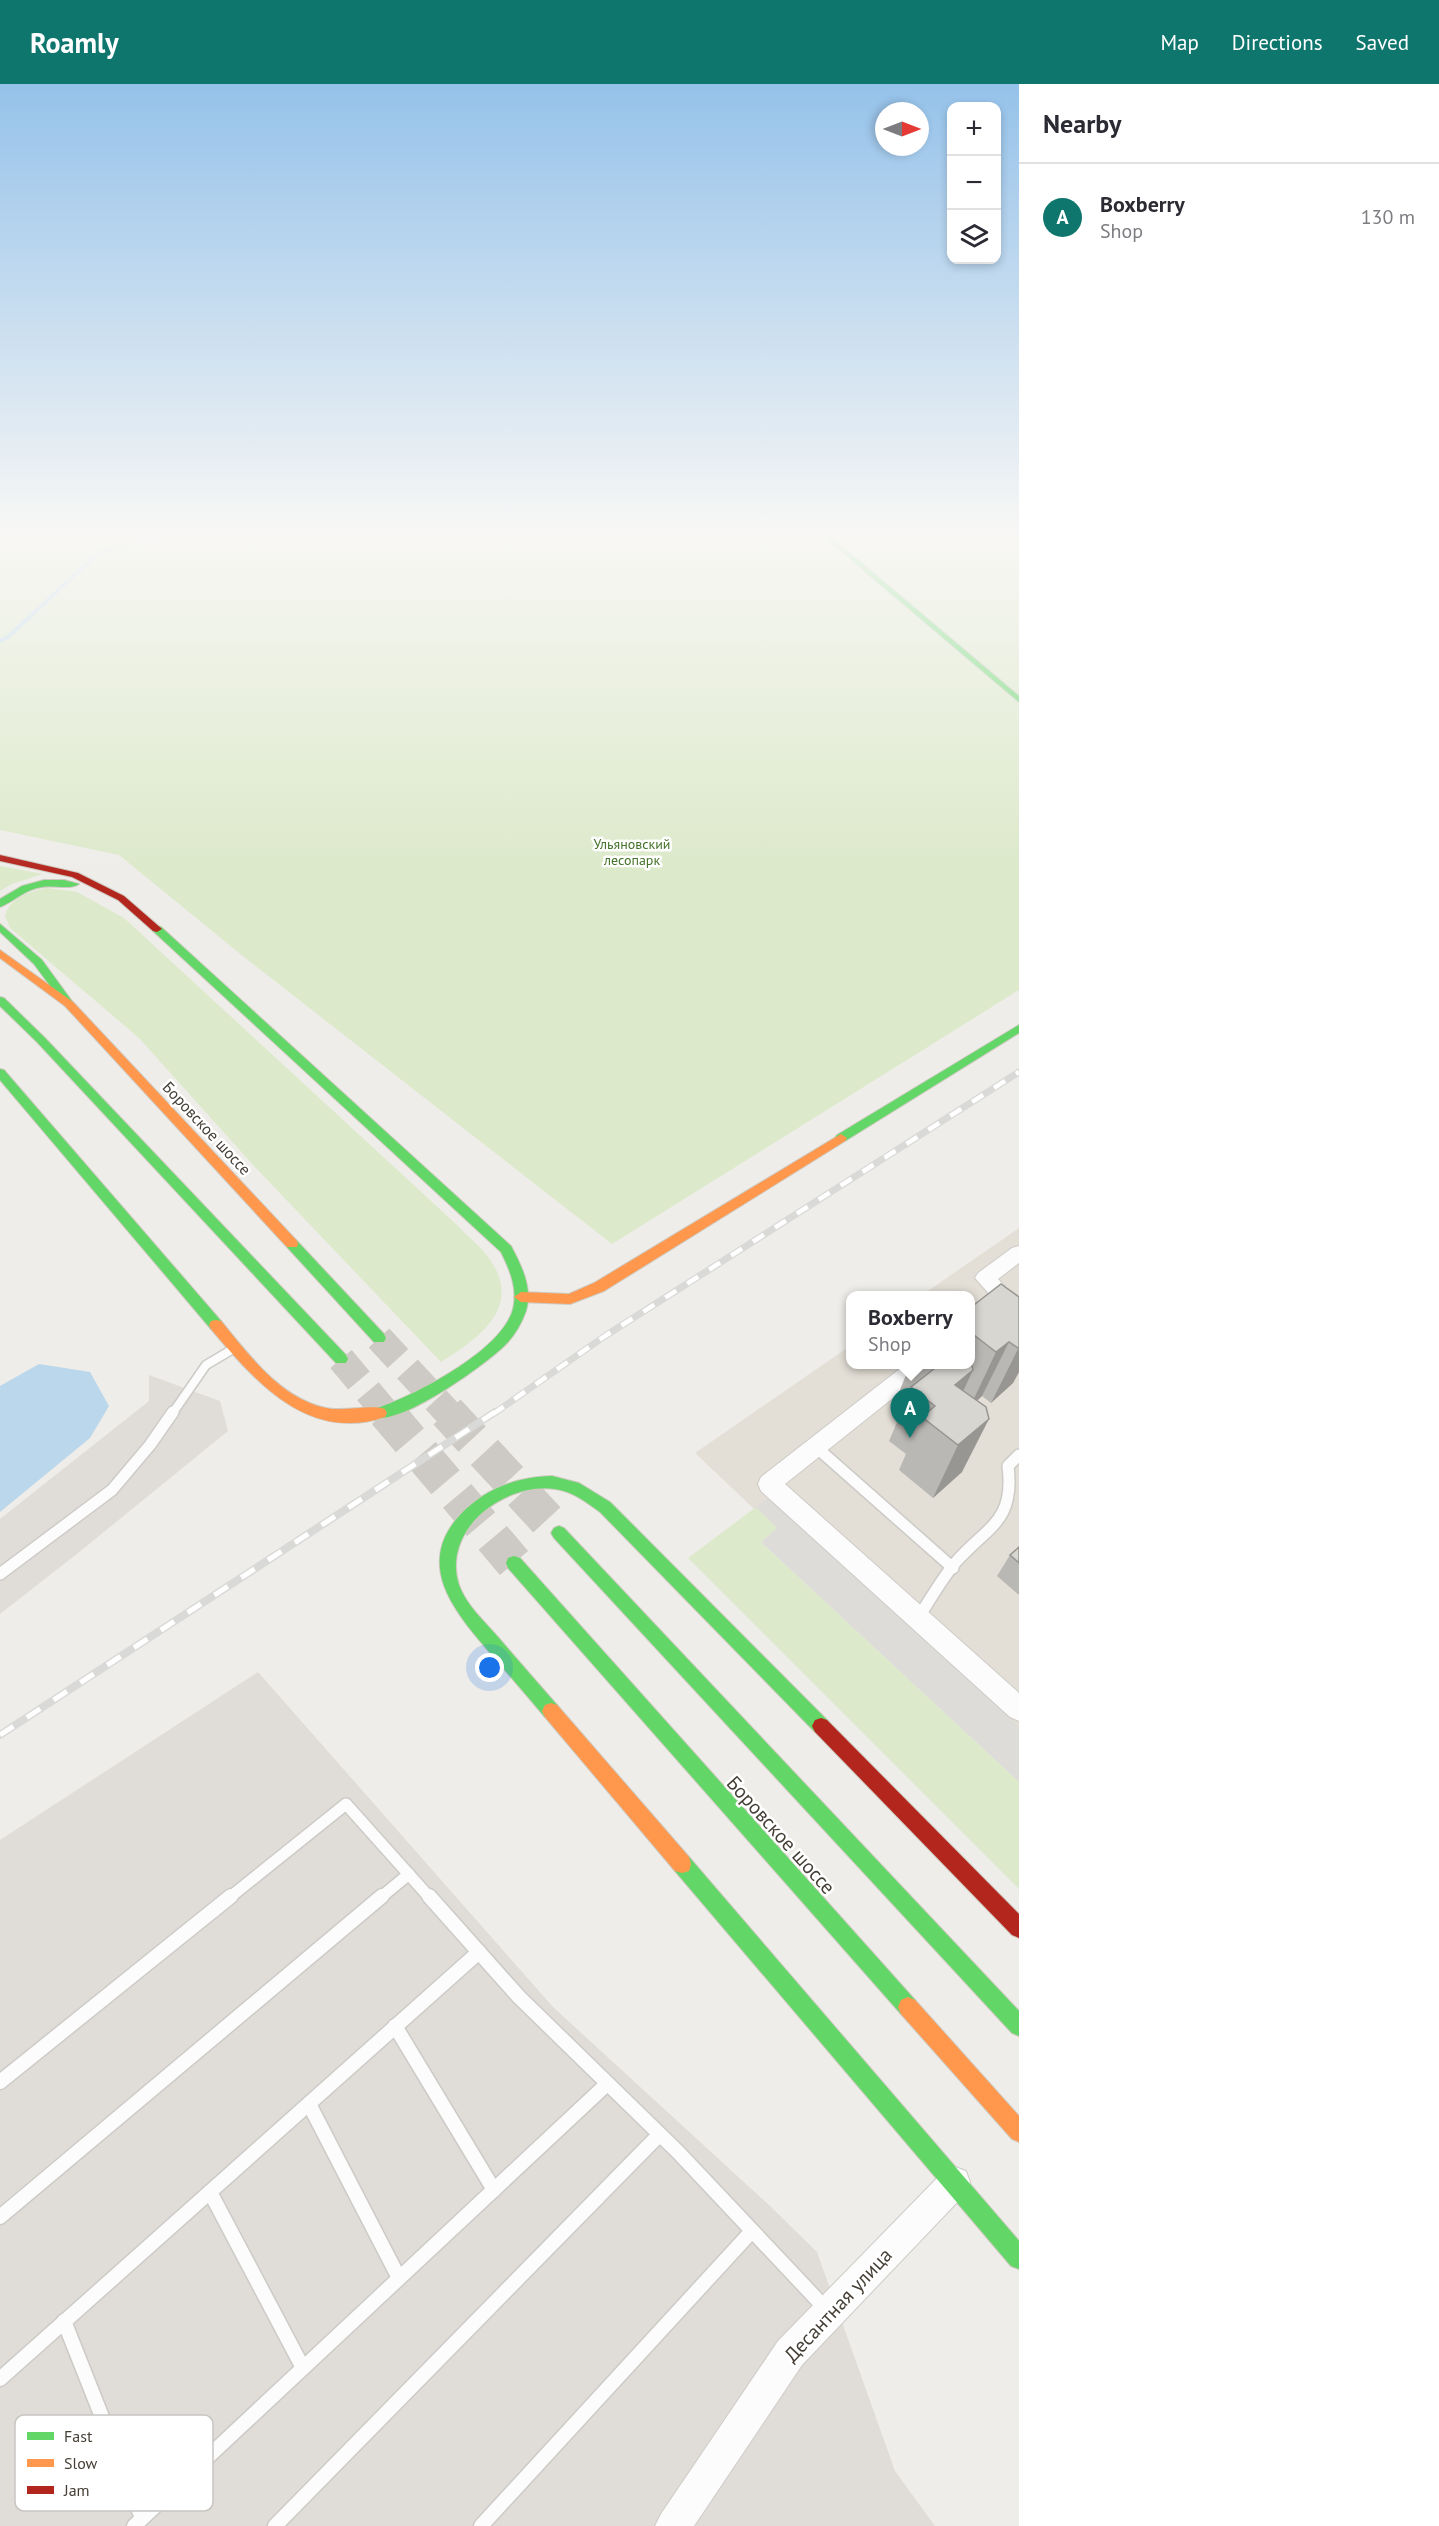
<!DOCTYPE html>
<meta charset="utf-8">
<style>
:root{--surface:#fff;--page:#f7f7f7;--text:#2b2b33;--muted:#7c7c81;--line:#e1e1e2;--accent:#0f766e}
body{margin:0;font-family:"PT Sans",sans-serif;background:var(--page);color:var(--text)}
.controls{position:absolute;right:18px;top:18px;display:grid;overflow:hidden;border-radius:12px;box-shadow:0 3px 9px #0003}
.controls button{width:54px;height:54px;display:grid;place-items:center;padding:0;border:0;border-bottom:2px solid var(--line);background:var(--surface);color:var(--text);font:30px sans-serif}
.compass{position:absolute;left:875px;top:18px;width:54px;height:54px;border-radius:50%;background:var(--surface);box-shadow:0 3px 9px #0003;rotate:90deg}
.you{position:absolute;left:490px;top:1584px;width:21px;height:21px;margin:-15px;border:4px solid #fff;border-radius:50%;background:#1a73e8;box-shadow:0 0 0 9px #1a73e833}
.badge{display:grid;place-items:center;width:39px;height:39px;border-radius:50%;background:var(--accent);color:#fff;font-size:20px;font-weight:700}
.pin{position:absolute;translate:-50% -50px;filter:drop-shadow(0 2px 3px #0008)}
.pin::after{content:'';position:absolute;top:32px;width:21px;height:18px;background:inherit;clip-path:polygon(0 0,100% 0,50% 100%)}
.popup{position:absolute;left:846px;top:1207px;width:129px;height:78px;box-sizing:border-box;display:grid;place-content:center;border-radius:12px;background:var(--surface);filter:drop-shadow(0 2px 4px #0005);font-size:20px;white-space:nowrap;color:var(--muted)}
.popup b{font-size:22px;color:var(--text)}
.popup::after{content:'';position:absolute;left:50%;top:100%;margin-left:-12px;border:12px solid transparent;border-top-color:var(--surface)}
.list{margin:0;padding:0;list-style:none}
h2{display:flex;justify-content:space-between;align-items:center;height:78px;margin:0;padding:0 24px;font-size:26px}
h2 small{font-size:20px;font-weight:400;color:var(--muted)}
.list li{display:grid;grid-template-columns:39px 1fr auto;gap:18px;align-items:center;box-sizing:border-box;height:108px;padding:0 24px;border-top:2px solid var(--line)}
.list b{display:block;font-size:22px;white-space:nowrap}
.list p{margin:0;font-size:20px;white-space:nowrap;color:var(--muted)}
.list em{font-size:20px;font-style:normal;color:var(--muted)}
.icon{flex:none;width:33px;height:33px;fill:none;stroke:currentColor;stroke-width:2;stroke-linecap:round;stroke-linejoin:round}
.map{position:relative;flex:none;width:1019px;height:2442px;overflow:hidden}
header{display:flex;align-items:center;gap:36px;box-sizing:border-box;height:84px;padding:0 30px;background:var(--accent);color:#fff}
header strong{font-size:28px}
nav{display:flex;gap:33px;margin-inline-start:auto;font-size:21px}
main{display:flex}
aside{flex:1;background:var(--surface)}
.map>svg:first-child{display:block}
.residential{fill:#e3dfd6}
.industrial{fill:#e0ddd8}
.green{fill:#dce9ca}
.parking{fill:#dedcd9}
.water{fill:#bad7ec}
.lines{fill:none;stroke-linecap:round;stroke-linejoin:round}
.stream{stroke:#bad7ec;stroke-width:4}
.primary-tunnel-far1{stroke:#cdcac5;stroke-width:28;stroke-dasharray:28 14;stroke-linecap:butt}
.primary-tunnel{stroke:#cdcac5;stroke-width:37;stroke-dasharray:37 18;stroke-linecap:butt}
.lane-far2-casing{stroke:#cdcbc7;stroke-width:11}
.lane-far1-casing{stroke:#cdcbc7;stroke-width:14}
.lane-casing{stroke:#cdcbc7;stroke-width:17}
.street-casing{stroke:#cdcbc7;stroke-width:2}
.fast-casing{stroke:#cecac0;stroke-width:2}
.slow-casing{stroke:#cecac0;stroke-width:2}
.jam-casing{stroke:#cecac0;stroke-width:2}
.lane-far2{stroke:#fdfcfc;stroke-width:8}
.lane-far1{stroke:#fdfcfc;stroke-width:11}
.lane{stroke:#fdfcfc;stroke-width:14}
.street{fill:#fdfcfc;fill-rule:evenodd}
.fast{fill:#63d668;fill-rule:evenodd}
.slow{fill:#ff974d;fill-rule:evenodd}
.jam{fill:#b3261e;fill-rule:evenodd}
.rail-far1-casing{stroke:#d9d9d8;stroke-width:7}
.rail-casing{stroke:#d9d9d8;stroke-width:8}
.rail-far1{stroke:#fff;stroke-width:4.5;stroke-dasharray:13;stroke-linecap:butt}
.rail{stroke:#fff;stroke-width:5;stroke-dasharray:16;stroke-linecap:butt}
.wall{fill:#bab8b4}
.shaded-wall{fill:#979692}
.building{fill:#d8d6d1;stroke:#979692;stroke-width:1.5}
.labels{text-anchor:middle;stroke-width:5;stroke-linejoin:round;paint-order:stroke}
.far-park-label{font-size:14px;fill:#46732b;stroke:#fff}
.street-label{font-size:16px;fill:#443e35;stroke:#fff}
.near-street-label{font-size:20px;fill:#443e35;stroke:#fff}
.key{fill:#fff;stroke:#c7c5c2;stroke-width:1.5}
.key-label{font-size:16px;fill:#443e35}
</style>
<header>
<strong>Roamly</strong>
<nav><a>Map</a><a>Directions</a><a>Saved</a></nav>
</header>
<main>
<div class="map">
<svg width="1019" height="2442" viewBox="0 0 1019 2442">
<rect width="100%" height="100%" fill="#efede9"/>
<polygon class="residential" points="1019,1144 1019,1675 695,1369 850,1262 850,1280 970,1280 970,1212 922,1211"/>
<g class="industrial">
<polygon points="149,1291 220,1317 228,1347 78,1469 0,1530 0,1435 149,1317"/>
<polygon points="258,1588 553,1923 769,2121 817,2168 895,2387 935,2442 0,2442 0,1756"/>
</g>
<g class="green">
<polygon points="0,447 1019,447 1019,906 612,1160 244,873 119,771 0,746"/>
<polygon points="0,782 43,790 12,800 0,807"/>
<path d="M47,804L77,808L124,834L456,1140C467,1152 482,1163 491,1177C523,1225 476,1256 441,1278L254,1082L139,954L10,844L5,832C10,813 30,807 47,804Z"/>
<polygon points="756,1423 778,1444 761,1458 1019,1698 1019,1805 688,1474"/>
</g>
<polygon class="parking" points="770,1413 1019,1643 1019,1698 761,1458 777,1444 756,1423"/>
<polygon class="water" points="39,1280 90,1288 109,1322 90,1354 0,1428 0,1302"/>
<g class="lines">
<polyline class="stream" points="0,557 8,553 98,469 190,447"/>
<g class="primary-tunnel-far1">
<polyline points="379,1254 449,1330"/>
<polyline points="341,1275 387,1330"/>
</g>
<g class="primary-tunnel">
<polyline points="386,1328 514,1479"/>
<polyline points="447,1328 559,1449"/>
</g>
<defs>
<polyline id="lane-far2" points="172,1330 206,1281 233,1265"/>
<g id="lane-far1">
<polyline points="816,1363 953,1484"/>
<polyline points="0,1490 112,1406 150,1361 173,1328"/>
<path d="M918,1534C930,1516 941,1496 955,1479C987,1442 1015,1439 1008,1382L1019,1371"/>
<polyline points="229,1814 346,1720 430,1814"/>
<polyline points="380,1814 409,1790"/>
</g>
<g id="lane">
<polyline points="429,1812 519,1913 678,2068 825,2224"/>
<polyline points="395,1942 494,2106"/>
<polyline points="0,1998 231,1812"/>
<polyline points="309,2020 399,2194"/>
<polyline points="210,2108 303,2284"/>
<polyline points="0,2133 382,1812"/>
<polyline points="64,2237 142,2434"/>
<polyline points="0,2295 479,1868"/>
<polyline points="134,2442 607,2000"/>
<polyline points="275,2442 659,2051"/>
<polyline points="481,2442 752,2147"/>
</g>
<g id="street">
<polygon points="1019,1162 1019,1179 998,1195 1015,1214 1012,1219 977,1247 970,1250 970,1231 992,1213 975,1194 978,1189 1012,1164"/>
<polygon points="906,1280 931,1280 928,1286 785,1400 1019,1609 1019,1637 1010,1633 761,1407 758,1400 761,1393"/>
<polygon points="955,2083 966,2087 970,2098 966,2109 802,2281 694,2442 655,2442 661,2430 778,2257 944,2087"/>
</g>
<g id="fast">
<polygon points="817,447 824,447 1019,612 1019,618"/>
<path d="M44,796H64L79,800C71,806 53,801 42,803C25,805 15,817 0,823V815L22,802Z"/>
<polygon points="0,840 42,876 74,920 73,922 65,922 34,880 0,848"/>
<path d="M157,842L161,843L511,1162C521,1181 533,1204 526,1227C522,1238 516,1249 508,1258C490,1278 400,1342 375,1333L373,1329L375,1325C414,1312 502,1267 513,1225C518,1205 510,1186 501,1168L153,847L152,845Z"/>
<polygon points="0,913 4,914 45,954 346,1271 348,1275 346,1279 336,1279 37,958 0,922"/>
<polygon points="1019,941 1019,949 845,1057 837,1057 835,1054 837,1051"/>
<polygon points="0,985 4,986 221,1237 223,1241 221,1245 211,1245 0,996"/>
<polygon points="292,1155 297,1157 384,1250 386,1254 384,1258 374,1258 287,1163 286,1160"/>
<path d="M552,1392L579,1399L610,1418L827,1636L830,1642L827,1648L821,1650L815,1648L600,1428C586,1418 572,1407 555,1405C504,1398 441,1446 459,1501C466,1521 484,1537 497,1552C517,1575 537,1598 557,1621L560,1627L557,1633L551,1635L545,1633C527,1612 509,1591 491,1570C456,1529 413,1481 461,1430C486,1404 517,1393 552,1392Z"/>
<polygon points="559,1442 564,1444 1019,1927 1019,1952 1012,1949 554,1454 551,1449 554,1444"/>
<polygon points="514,1472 520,1474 915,1916 918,1923 915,1930 908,1933 901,1930 508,1484 506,1479 508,1474"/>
<polygon points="682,1771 689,1773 1019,2157 1019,2185 1011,2182 675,1787 673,1780 675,1773"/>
</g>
<g id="slow">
<polygon points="0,866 73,918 297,1157 298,1160 297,1163 287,1163 65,922 0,874"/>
<polygon points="841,1050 847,1054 845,1057 604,1207 570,1220 521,1218 514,1213 521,1208 569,1210 594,1199"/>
<path d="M216,1236L221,1237C249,1271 280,1314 326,1324C344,1328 372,1320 385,1325L387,1329L385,1333C308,1359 255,1297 211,1245L209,1241L211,1237Z"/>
<polygon points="551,1619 557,1621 689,1773 691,1780 689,1787 682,1789 675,1787 545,1633 542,1627 545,1621"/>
<polygon points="908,1913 915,1916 1019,2032 1019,2058 1012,2055 901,1930 898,1923 901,1916"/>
</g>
<g id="jam">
<polygon points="0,771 78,789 124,812 162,845 157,848 153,847 118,816 72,793 0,777"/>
<polygon points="821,1634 827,1636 1019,1830 1019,1854 1012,1851 815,1648 812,1642 815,1636"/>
</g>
</defs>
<use href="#lane-far2" class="lane-far2-casing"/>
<use href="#lane-far1" class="lane-far1-casing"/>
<use href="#lane" class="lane-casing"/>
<use href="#street" class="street-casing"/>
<use href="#fast" class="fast-casing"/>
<use href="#slow" class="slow-casing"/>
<use href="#jam" class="jam-casing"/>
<use href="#lane-far2" class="lane-far2"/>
<use href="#lane-far1" class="lane-far1"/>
<use href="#lane" class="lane"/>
<use href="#street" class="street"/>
<use href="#fast" class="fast"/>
<use href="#slow" class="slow"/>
<use href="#jam" class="jam"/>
<defs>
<polyline id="rail-far1" points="493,1330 605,1252 1019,988"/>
<polyline id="rail" points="0,1651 495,1328"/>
</defs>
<use href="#rail-far1" class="rail-far1-casing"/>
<use href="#rail" class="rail-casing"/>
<use href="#rail-far1" class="rail-far1"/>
<use href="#rail" class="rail"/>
</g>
<g class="wall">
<polygon points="1019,1213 1019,1288 1013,1299 991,1319 982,1312 977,1317 962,1388 933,1414 899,1386 906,1370 889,1357 901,1329 893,1323 910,1281 970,1281 970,1224"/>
<polygon points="1019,1463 1019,1511 997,1492 1010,1471"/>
</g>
<g class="shaded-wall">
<polygon points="1009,1258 982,1312 970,1323 996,1268"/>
<polygon points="1019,1263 1019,1288 1013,1299 991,1319"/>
<polygon points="973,1286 948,1340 955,1301"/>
<polygon points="989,1335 962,1388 933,1414 958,1361"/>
</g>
<g class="building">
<polygon points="1001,1200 1019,1213 1019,1263 1018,1264 1009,1258 996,1268 970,1248 970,1224"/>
<polygon points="970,1275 973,1286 955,1301 986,1323 989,1335 958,1361 922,1333 935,1322 911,1303 935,1284 931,1281 970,1281"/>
<polygon points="1019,1463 1019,1479 1010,1471"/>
</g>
<linearGradient id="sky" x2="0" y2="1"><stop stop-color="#95c2ea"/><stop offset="0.57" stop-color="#f8f7f5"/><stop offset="1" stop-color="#f8f7f5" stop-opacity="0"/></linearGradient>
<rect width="1019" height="789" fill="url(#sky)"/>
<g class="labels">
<g class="far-park-label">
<text x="632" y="765">Ульяновский<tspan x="632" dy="16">лесопарк</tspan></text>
</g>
<g class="street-label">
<text transform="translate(207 1044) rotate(47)" y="6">Боровское шоссе</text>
</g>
<g class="near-street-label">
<text transform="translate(781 1751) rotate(48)" y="7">Боровское шоссе</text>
<text transform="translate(838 2221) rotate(-47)" y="7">Десантная улица</text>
</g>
</g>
<rect x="15" y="2331" width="198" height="96" rx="9" class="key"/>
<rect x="27" y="2348" width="27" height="8" fill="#63d668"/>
<rect x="27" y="2375" width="27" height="8" fill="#ff974d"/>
<rect x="27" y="2402" width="27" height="8" fill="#b3261e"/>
<g class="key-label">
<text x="64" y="2358">Fast</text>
<text x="64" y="2385">Slow</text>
<text x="64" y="2412">Jam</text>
</g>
</svg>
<div class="controls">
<button>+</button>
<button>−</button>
<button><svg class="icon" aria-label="layers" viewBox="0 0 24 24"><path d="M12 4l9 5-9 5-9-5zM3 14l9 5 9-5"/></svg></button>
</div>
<svg class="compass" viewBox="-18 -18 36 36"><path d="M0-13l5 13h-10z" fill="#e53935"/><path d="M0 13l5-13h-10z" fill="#7c7c81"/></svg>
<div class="you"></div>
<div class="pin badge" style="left:910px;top:1354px">A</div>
<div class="popup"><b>Boxberry</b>Shop</div>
</div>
<aside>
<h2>Nearby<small></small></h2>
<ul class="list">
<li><span class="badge">A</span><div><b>Boxberry</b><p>Shop</p></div><em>130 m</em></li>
</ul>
</aside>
</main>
